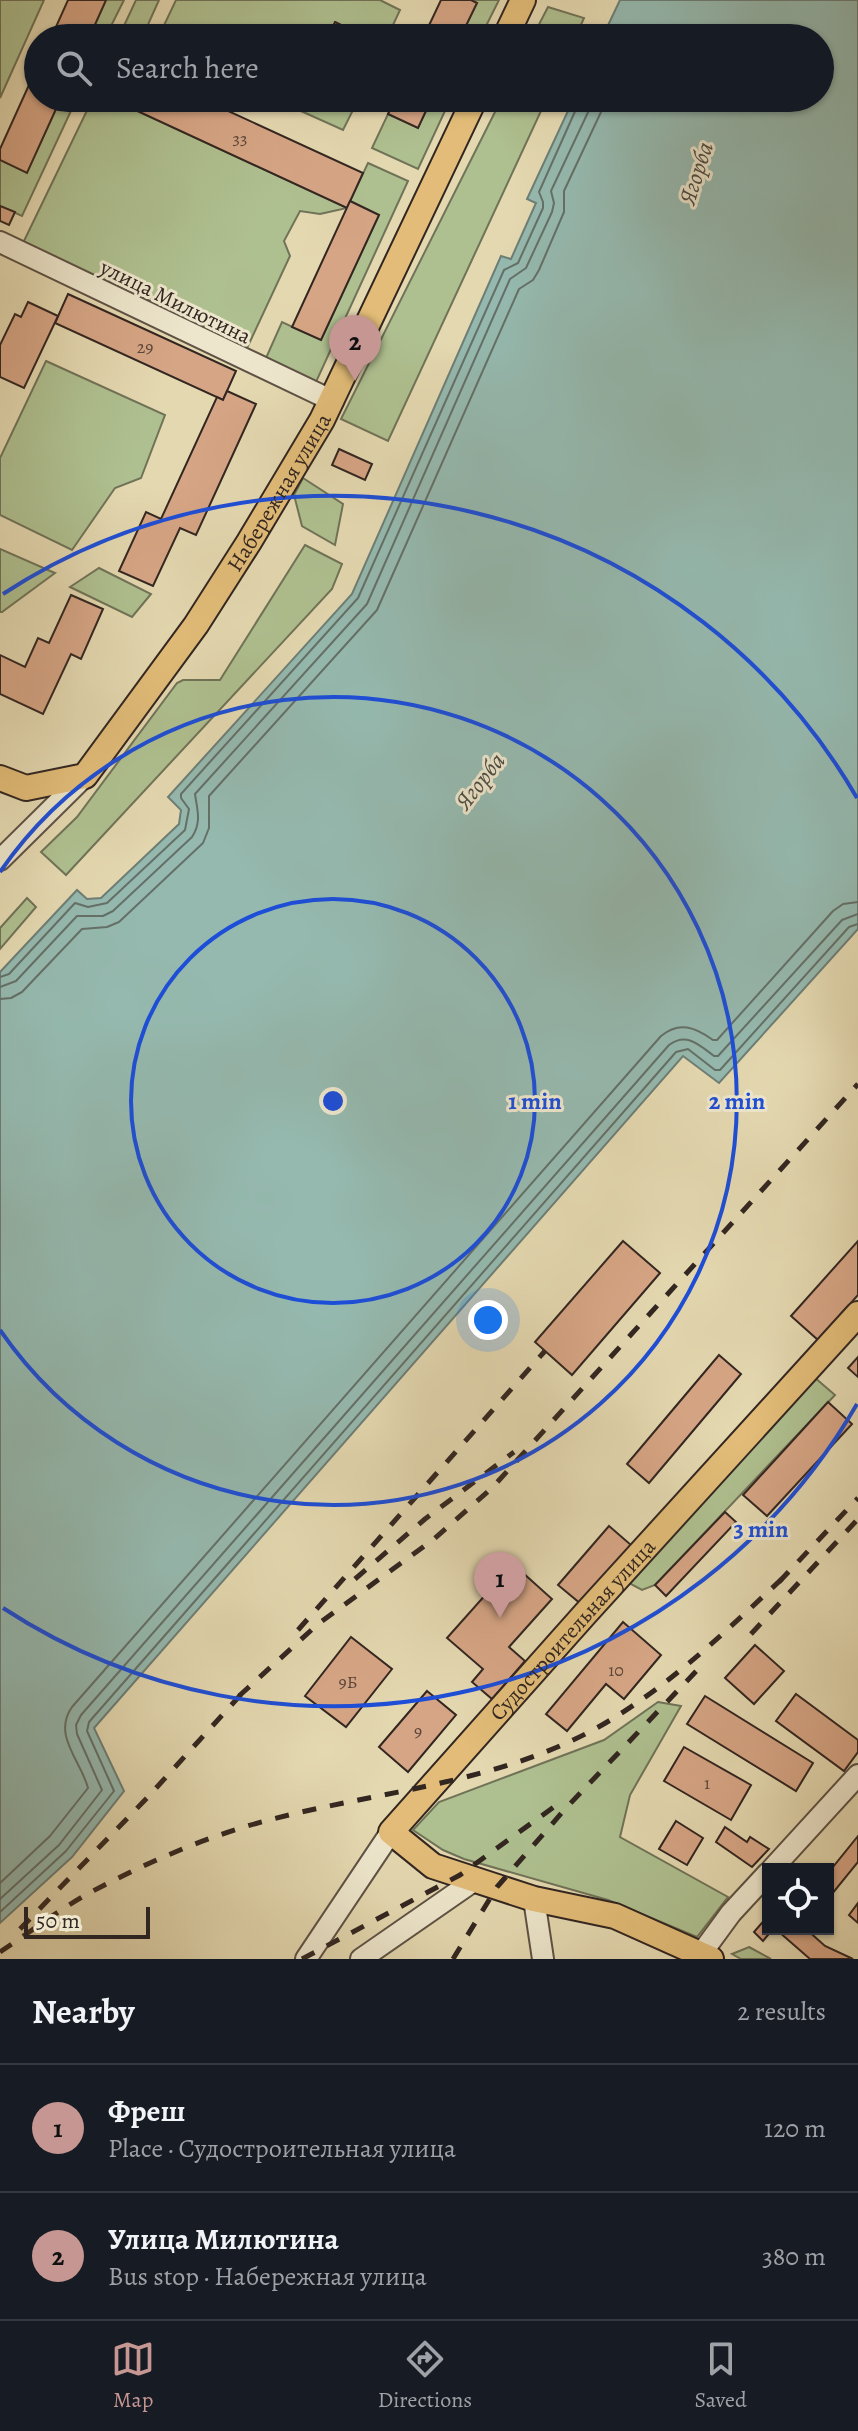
<!DOCTYPE html>
<meta charset="utf-8">
<style>
:root{--surface:#171b24;--page:#20242c;--text:#f1f3f6;--muted:#9ea1a6;--line:#363941;--accent:#c59692}
body{margin:0;font-family:Alegreya,serif;background:var(--page);color:var(--text)}
.controls{position:absolute;right:24px;bottom:24px;display:grid;overflow:hidden;border-radius:0px;box-shadow:0 2px 6px #0004}
.controls button{width:72px;height:72px;display:grid;place-items:center;padding:0;border:0;border-bottom:2px solid var(--line);background:var(--surface);color:var(--text);font:40px sans-serif}
.scale{position:absolute;left:24px;bottom:20px;width:126px;box-sizing:border-box;padding-left:8px;border:4px solid #322621;border-top:0;font-size:22px;line-height:28px;white-space:nowrap;color:#322621;-webkit-text-stroke:6px #ede6cc;paint-order:stroke}
.you{position:absolute;left:488px;top:1320px;width:28px;height:28px;margin:-20px;border:6px solid #fff;border-radius:50%;background:#1a73e8;box-shadow:0 0 0 12px #1a73e833}
.badge{display:grid;place-items:center;width:52px;height:52px;border-radius:50%;background:var(--accent);color:#111;font-size:26px;font-weight:700}
.pin{position:absolute;translate:-50% -66px;filter:drop-shadow(0 2px 4px #0008)}
.pin::after{content:'';position:absolute;top:42px;width:28px;height:24px;background:inherit;clip-path:polygon(0 0,100% 0,50% 100%)}
.list{margin:0;padding:0;list-style:none}
h2{display:flex;justify-content:space-between;align-items:center;height:104px;margin:0;padding:0 32px;font-size:34px}
h2 small{font-size:26px;font-weight:400;color:var(--muted)}
.list li{display:grid;grid-template-columns:52px 1fr auto;gap:24px;align-items:center;box-sizing:border-box;height:128px;padding:0 32px;border-top:2px solid var(--line)}
.list b{display:block;font-size:30px;white-space:nowrap}
.list p{margin:0;font-size:26px;white-space:nowrap;color:var(--muted)}
.list em{font-size:26px;font-style:normal;color:var(--muted)}
.icon{flex:none;width:44px;height:44px;fill:none;stroke:currentColor;stroke-width:2;stroke-linecap:round;stroke-linejoin:round}
.map{position:relative;flex:none;width:858px;height:1959px;overflow:hidden}
.search{position:absolute;background:var(--surface);box-shadow:0 2px 6px #0004;left:24px;right:24px;top:24px;height:88px;display:flex;align-items:center;gap:20px;box-sizing:border-box;padding:0 28px;border-radius:44px;color:var(--muted);font-size:30px}
.sheet{height:360px;background:var(--surface)}
nav{display:flex;justify-content:space-around;align-items:center;box-sizing:border-box;height:112px;border-top:2px solid var(--line);background:var(--surface);font-size:22px;color:var(--muted)}
nav a{display:grid;justify-items:center;gap:4px}
nav .on{color:var(--accent)}
.map>svg:first-child{display:block}
.green{fill:#afc090;stroke:#707358;stroke-width:2}
.water{fill:#95b9af;stroke:#6d7e76;stroke-width:2}
.lines{fill:none;stroke-linecap:round;stroke-linejoin:round}
.shore{stroke:#647068;stroke-width:2}
.building{fill:#d6a585;stroke:#322621;stroke-width:2}
.minor-casing{stroke:#5e5245;stroke-width:24}
.major-casing{stroke:#322621;stroke-width:28}
.minor{stroke:#ede6cc;stroke-width:20}
.major{stroke:#e2bc78;stroke-width:24}
.rail{stroke:#322621;stroke-width:5;stroke-dasharray:14 14;stroke-linecap:butt}
.ring{fill:none;stroke:#1d4ed8;stroke-width:4}
.labels{text-anchor:middle;stroke-width:6;stroke-linejoin:round;paint-order:stroke}
.number-label{font-size:18px;fill:#5b463a}
.street-label{font-size:22px;fill:#322621;stroke:#ede6cc}
.water-label{font-size:24px;font-style:italic;fill:#4b4b44;stroke:#ede6cc}
.centre{fill:#1d4ed8;stroke:#ede6cc;stroke-width:4}
.ring-label{font-size:24px;text-anchor:middle;font-weight:bold;fill:#1d4ed8;stroke:#ede6cc;stroke-width:6;stroke-linejoin:round;paint-order:stroke}
</style>
<div class="map">
<svg width="858" height="1959" viewBox="0 0 858 1959">
<rect width="100%" height="100%" fill="#e4d8b0"/>
<filter id="stains"><feTurbulence type="fractalNoise" baseFrequency=".0025" numOctaves="4"/><feColorMatrix values="0 0 0 0 .2 0 0 0 0 .09 0 0 0 0 .02 0 0 0 .5 -.17"/></filter>
<radialGradient id="worn" r=".72"><stop offset=".6" stop-color="#630" stop-opacity="0"/><stop offset="1" stop-color="#630" stop-opacity=".3"/></radialGradient>
<g class="green">
<polygon points="0,0 44,0 0,98"/>
<polygon points="106,0 124,0 111,26 95,26 103,38 89,38"/>
<polygon points="136,0 159,0 142,38 122,30"/>
<polygon points="176,0 380,0 400,10 387,38 158,38"/>
<polygon points="471,0 499,0 480,38 460,38 477,3"/>
<polygon points="548,7 584,18 575,38 532,38"/>
<polygon points="61,98 77,98 22,216 0,206 0,160 27,172"/>
<polygon points="93,98 120,98 118,102 347,208 320,214 300,211 284,241 290,256 248,346 23,243"/>
<polygon points="272,98 359,98 343,130"/>
<polygon points="432,98 451,98 418,169 372,148 388,114 418,128"/>
<polygon points="502,98 547,98 388,441 341,419"/>
<polygon points="368,163 408,181 316,382 266,358 282,322 321,340 379,215 350,201"/>
<polygon points="46,361 165,415 141,478 115,488 72,550 0,515 0,458"/>
<polygon points="303,478 343,504 335,545 302,526 294,495"/>
<polygon points="305,545 342,564 332,589 66,875 41,852 77,817 177,683 183,680 220,680"/>
<polygon points="0,549 55,573 2,612 0,612"/>
<polygon points="99,568 151,594 132,617 70,587"/>
<polygon points="27,898 36,907 0,949 0,928"/>
<polygon points="814,1377 835,1395 655,1585 642,1590 627,1582"/>
<polygon points="658,1702 681,1706 630,1795 620,1837 728,1897 697,1937 608,1900 464,1859 443,1850 413,1830 439,1802 604,1740"/>
<polygon points="749,1947 771,1959 741,1959 732,1954"/>
</g>
<polygon class="water" points="620,0 858,0 858,929 719,1083 683,1056 94,1728 124,1791 72,1857 0,1923 0,972 77,890 87,899 101,898 179,824 181,810 168,797 352,594 501,256 511,259 536,203 527,199 574,98 820,98 820,38 602,38"/>
<g class="lines">
<g class="shore">
<polyline points="0,977 9,974 75,903 88,907 107,903 185,830 189,809 181,798 181,794 358,598 504,270 518,263 543,208 543,202 539,192 581,98"/>
<path d="M0,987L16,981L77,916H103L113,911L192,837C202,822 197,809 195,794L367,604L510,279L526,268L552,212L554,203L551,191L590,108L591,98"/>
<polyline points="0,999 11,998 22,992 82,929 107,927 119,922 203,843 209,828 209,796 377,610 519,289 533,280 539,270 564,212 564,191 601,112 603,98"/>
<path d="M0,1883L50,1836L88,1788C81,1761 52,1735 72,1707L661,1036C679,1021 695,1027 713,1040H717L833,911L843,904L858,902"/>
<path d="M0,1899L59,1845L102,1790L77,1734L76,1725L81,1715L669,1045C687,1032 699,1045 714,1056H718L842,920L858,914"/>
<polyline points="0,1912 66,1851 114,1791 87,1731 89,1722 676,1052 688,1049 715,1070 720,1070 849,927 858,924"/>
</g>
</g>
<g class="building">
<polygon points="68,0 106,0 89,38 51,38"/>
<polygon points="441,0 471,0 477,3 460,38 423,38"/>
<polygon points="335,22 366,37 365,38 327,38"/>
<polygon points="38,65 38,98 61,98 27,173 0,160 0,149"/>
<polygon points="120,98 200,98 363,173 347,208 118,102"/>
<polygon points="395,98 432,98 418,128 388,114"/>
<polygon points="350,201 379,215 321,340 292,327"/>
<polygon points="0,206 15,212 9,225 0,221"/>
<polygon points="68,294 236,371 223,400 55,323"/>
<polygon points="28,302 58,316 24,388 0,377 0,345 15,314 21,317"/>
<polygon points="227,391 256,404 196,535 180,528 153,586 119,571 146,512 161,519 217,397 223,400"/>
<polygon points="339,449 372,464 365,480 332,465"/>
<polygon points="71,595 103,609 81,659 71,654 43,714 0,694 0,655 25,667 38,638 49,643"/>
<polygon points="623,1241 660,1273 572,1375 535,1342"/>
<polygon points="858,1241 858,1295 818,1340 791,1316"/>
<polygon points="719,1355 741,1374 649,1483 627,1464"/>
<polygon points="858,1357 858,1377 848,1368"/>
<polygon points="828,1402 852,1424 767,1516 743,1495"/>
<polygon points="725,1512 736,1522 666,1596 655,1585"/>
<polygon points="609,1526 631,1545 581,1604 558,1585"/>
<polygon points="513,1564 552,1599 509,1647 525,1661 492,1699 472,1682 483,1669 447,1638"/>
<polygon points="623,1622 661,1655 624,1699 606,1684 567,1731 546,1714"/>
<polygon points="351,1637 392,1669 346,1727 305,1696"/>
<polygon points="755,1645 784,1671 754,1704 725,1678"/>
<polygon points="427,1691 456,1715 408,1772 379,1747"/>
<polygon points="796,1694 858,1740 858,1752 844,1771 776,1721"/>
<polygon points="705,1696 813,1763 796,1791 687,1724"/>
<polygon points="684,1747 751,1785 731,1820 664,1781"/>
<polygon points="676,1821 703,1838 687,1865 659,1849"/>
<polygon points="725,1827 747,1842 750,1837 769,1849 752,1867 716,1842"/>
<polygon points="858,1836 858,1862 828,1899 828,1873"/>
<polygon points="858,1903 858,1923 849,1915"/>
<polygon points="768,1916 768,1929 773,1929 763,1941 754,1932"/>
<polygon points="782,1929 806,1929 825,1946 853,1959 810,1959 779,1932"/>
</g>
<g class="lines">
<defs>
<g id="minor">
<polyline points="0,242 333,401"/>
<polyline points="0,860 85,776"/>
<polyline points="772,1869 858,1775"/>
<polyline points="534,1899 543,1959"/>
<polyline points="701,1954 731,1913 768,1873"/>
<polyline points="306,1959 391,1832"/>
<polyline points="361,1959 475,1880"/>
</g>
<g id="major">
<polyline points="505,38 523,0"/>
<path id="s1" d="M0,778L26,788L85,776L196,625L249,542L322,420L475,98"/>
<path id="s2" d="M711,1959L615,1916L534,1899L433,1866L391,1832L585,1614L858,1314"/>
</g>
</defs>
<use href="#minor" class="minor-casing"/>
<use href="#major" class="major-casing"/>
<use href="#minor" class="minor"/>
<use href="#major" class="major"/>
<g class="rail">
<polyline points="355,1579 425,1519 514,1452"/>
<polyline points="779,1582 858,1498"/>
<polyline points="298,1630 545,1351"/>
<polyline points="751,1634 858,1519"/>
<polyline points="239,1696 318,1624 434,1539 492,1488 858,1084"/>
<polyline points="20,1929 147,1798 245,1690"/>
<path d="M0,1952C30,1932 60,1909 91,1892C146,1863 205,1837 265,1821C377,1791 499,1784 602,1725C671,1685 727,1630 785,1576"/>
<polyline points="302,1959 460,1875 562,1801"/>
<polyline points="453,1959 497,1887 566,1808 703,1664"/>
</g>
</g>
<g class="ring">
<circle cx="333" cy="1101" r="202"/>
<path d="M0 872A404 404 0 1 1 0 1330"/>
<path d="M857 1404A605 605 0 0 1 3 1608M3 594A605 605 0 0 1 857 798"/>
</g>
<g class="labels">
<g class="number-label">
<text x="240" y="144">33</text>
<text x="145" y="353">29</text>
<text x="616" y="1676">10</text>
<text x="348" y="1688">9Б</text>
<text x="418" y="1737">9</text>
<text x="707" y="1789">1</text>
</g>
<g class="street-label">
<text transform="translate(176 301) rotate(26)" y="8">улица Милютина</text>
<text dy="8" stroke="none"><textPath href="#s1" startOffset="432">Набережная улица</textPath></text>
<text dy="8" stroke="none"><textPath href="#s2" startOffset="620">Судостроительная улица</textPath></text>
</g>
<g class="water-label">
<text transform="translate(696 173) rotate(-72)" y="8">Ягорба</text>
<text transform="translate(480 781) rotate(-52)" y="8">Ягорба</text>
</g>
</g>
<circle cx="333" cy="1101" r="12" class="centre"/>
<g class="ring-label">
<text x="535" y="1109">1 min</text>
<text x="737" y="1109">2 min</text>
<text x="761" y="1537">3 min</text>
</g>
<rect width="100%" height="100%" filter="url(#stains)"/>
<rect width="100%" height="100%" fill="url(#worn)"/>
</svg>
<div class="controls">
<button><svg class="icon" aria-label="locate" viewBox="0 0 24 24"><circle cx="12" cy="12" r="6"/><path d="M12 2v4M12 18v4M2 12h4M18 12h4"/></svg></button>
</div>
<div class="scale">50 m</div>
<div class="you"></div>
<div class="pin badge" style="left:500px;top:1618px">1</div>
<div class="pin badge" style="left:355px;top:381px">2</div>
<div class="search"><svg class="icon" aria-label="search" viewBox="0 0 24 24"><circle cx="10" cy="10" r="6"/><path d="M15 15l6 6"/></svg>Search here</div>
</div>
<section class="sheet">
<h2>Nearby<small>2 results</small></h2>
<ul class="list">
<li><span class="badge">1</span><div><b>Фреш</b><p>Place · Судостроительная улица</p></div><em>120 m</em></li>
<li><span class="badge">2</span><div><b>Улица Милютина</b><p>Bus stop · Набережная улица</p></div><em>380 m</em></li>
</ul>
</section>
<nav>
<a class="on"><svg class="icon" aria-label="map" viewBox="0 0 24 24"><path d="M3 6l6-2 6 2 6-2v14l-6 2-6-2-6 2zM9 4v14M15 6v14"/></svg>Map</a>
<a><svg class="icon" aria-label="directions" viewBox="0 0 24 24"><path d="M12 3l9 9-9 9-9-9zM9 14v-3h6M13 9l2 2-2 2"/></svg>Directions</a>
<a><svg class="icon" aria-label="saved" viewBox="0 0 24 24"><path d="M7 4h10v16l-5-4-5 4z"/></svg>Saved</a>
</nav>
